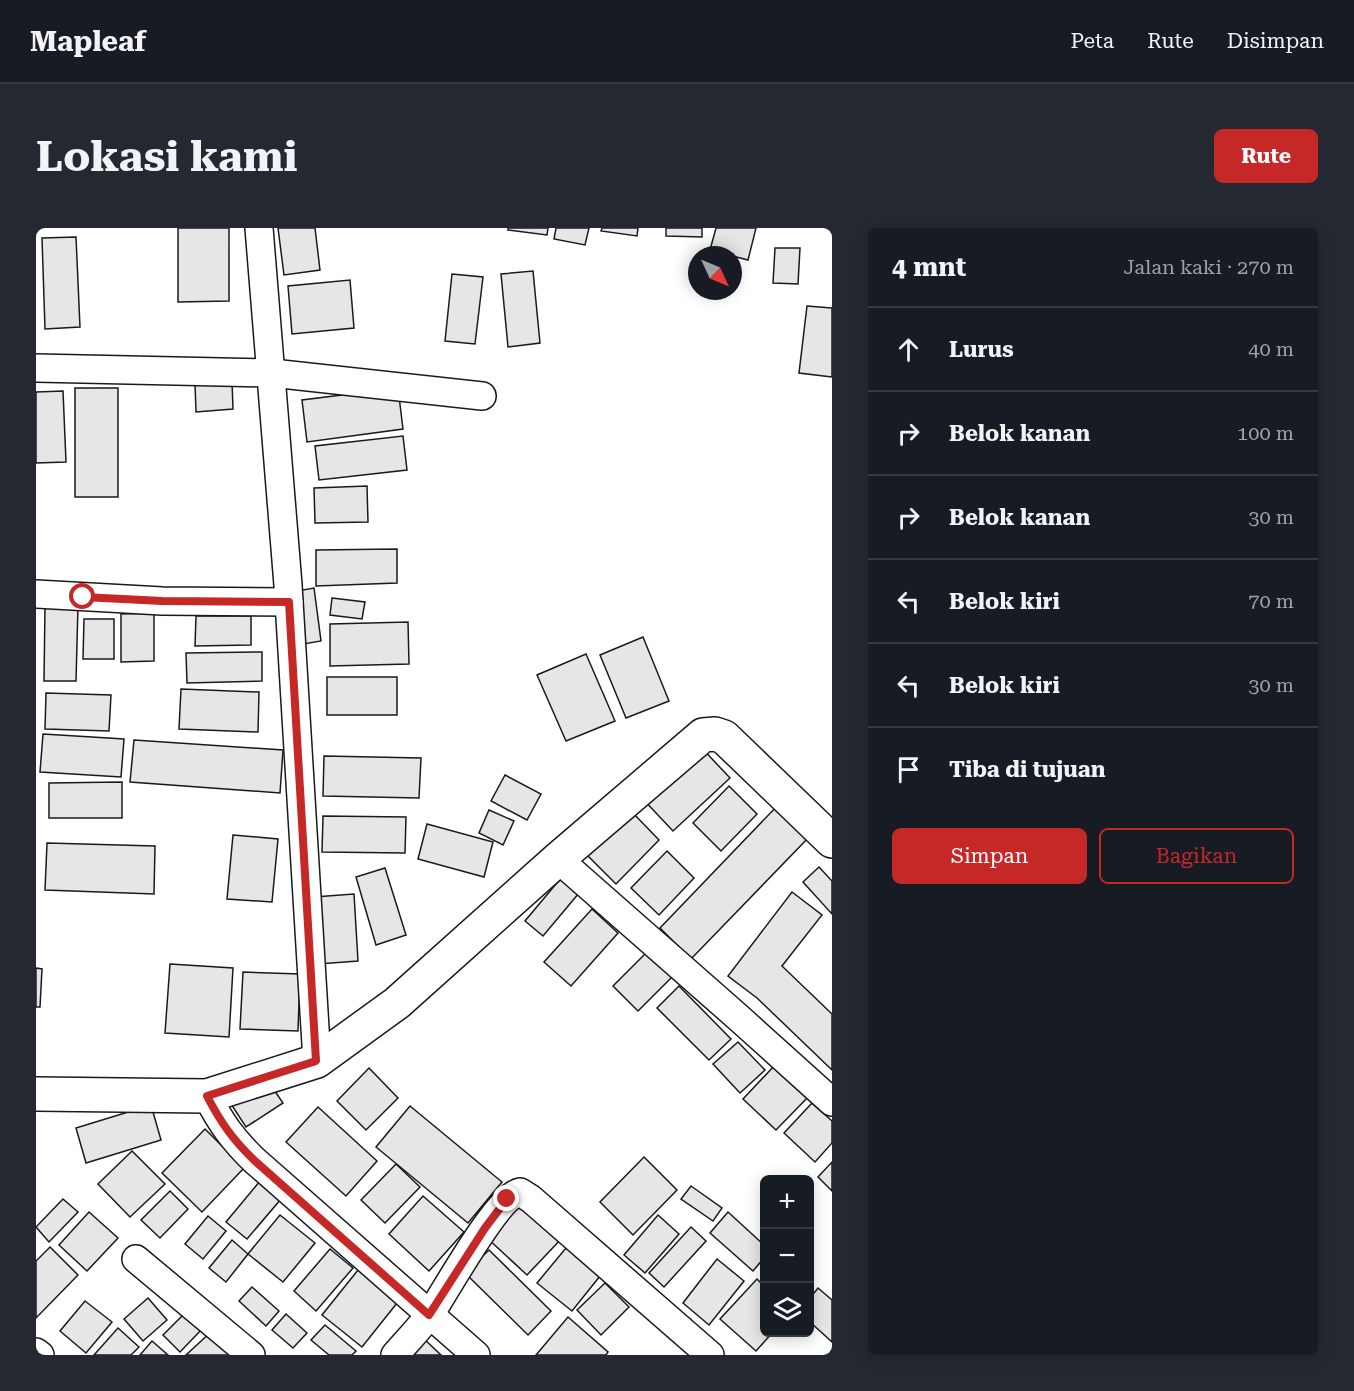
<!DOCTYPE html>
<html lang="id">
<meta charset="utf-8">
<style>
:root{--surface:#171b24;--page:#242831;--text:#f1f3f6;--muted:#9ea1a6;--line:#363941;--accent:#c62828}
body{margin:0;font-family:"Roboto Serif",serif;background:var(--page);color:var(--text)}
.controls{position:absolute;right:18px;bottom:18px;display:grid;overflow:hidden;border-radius:9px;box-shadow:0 3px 15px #0003}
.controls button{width:54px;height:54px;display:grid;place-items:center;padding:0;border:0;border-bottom:2px solid var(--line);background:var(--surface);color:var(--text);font:30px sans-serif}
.compass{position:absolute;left:652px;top:18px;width:54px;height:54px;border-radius:50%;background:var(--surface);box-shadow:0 3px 15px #0003;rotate:134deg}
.stop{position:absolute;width:18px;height:18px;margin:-14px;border:4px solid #c62828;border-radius:50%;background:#fff}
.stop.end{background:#c62828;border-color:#fff;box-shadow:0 2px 6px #0008}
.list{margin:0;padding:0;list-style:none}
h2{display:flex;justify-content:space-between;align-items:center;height:78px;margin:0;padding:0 24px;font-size:26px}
h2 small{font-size:20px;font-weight:400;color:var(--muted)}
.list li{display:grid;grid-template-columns:39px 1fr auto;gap:18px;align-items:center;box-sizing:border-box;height:84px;padding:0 24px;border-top:2px solid var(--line)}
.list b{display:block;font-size:22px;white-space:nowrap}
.list em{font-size:20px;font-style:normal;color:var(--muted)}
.actions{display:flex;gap:12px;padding:18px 24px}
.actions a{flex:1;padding:14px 0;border:2px solid var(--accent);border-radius:9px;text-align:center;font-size:21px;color:var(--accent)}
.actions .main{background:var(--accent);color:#fff}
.icon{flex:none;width:33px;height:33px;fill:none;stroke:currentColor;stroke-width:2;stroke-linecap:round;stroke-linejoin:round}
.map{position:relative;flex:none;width:796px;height:1127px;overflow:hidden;border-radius:9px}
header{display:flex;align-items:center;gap:36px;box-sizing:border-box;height:84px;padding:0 30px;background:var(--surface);border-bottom:2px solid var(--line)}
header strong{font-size:28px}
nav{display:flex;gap:33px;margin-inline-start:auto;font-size:21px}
.intro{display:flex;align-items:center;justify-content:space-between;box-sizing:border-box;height:144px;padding:0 36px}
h1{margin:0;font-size:42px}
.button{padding:15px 27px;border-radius:9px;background:var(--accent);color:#fff;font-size:21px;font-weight:700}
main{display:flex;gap:36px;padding:0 36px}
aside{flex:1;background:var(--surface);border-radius:9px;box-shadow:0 3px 15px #0003}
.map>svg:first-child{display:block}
.building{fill:#e6e6e6;stroke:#1a1a1a;stroke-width:1.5}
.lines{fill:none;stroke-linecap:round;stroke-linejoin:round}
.street-casing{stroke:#1a1a1a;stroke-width:30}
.secondary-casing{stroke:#1a1a1a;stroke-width:36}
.street{stroke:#fff;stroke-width:27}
.secondary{stroke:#fff;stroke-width:33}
.route{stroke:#c62828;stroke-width:8}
</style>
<header>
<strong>Mapleaf</strong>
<nav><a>Peta</a><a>Rute</a><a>Disimpan</a></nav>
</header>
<div class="intro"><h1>Lokasi kami</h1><a class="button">Rute</a></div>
<main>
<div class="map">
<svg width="796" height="1127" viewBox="0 0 796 1127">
<rect width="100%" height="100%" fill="#fff"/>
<g class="building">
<polygon points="142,0 193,0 193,73 142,74"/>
<polygon points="242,0 279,0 284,42 248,47"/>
<polygon points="472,0 512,0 511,7 472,2"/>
<polygon points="520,0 553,0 549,17 518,11"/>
<polygon points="566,0 602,0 601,8 565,3"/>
<polygon points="630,0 666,0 666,9 630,8"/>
<polygon points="680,0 720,0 712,32 674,22"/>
<polygon points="40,9 44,99 9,101 6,10"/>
<polygon points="739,20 764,20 762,56 737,55"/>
<polygon points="497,43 504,115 472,119 465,46"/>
<polygon points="416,46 447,49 439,116 409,113"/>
<polygon points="314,52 318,100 256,106 252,58"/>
<polygon points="771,78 796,80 796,149 763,145"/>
<polygon points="196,153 197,181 160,184 159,155"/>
<rect x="39" y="160" width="43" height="109"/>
<polygon points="362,160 367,201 271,214 266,172"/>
<polygon points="27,163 30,234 0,235 0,164"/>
<polygon points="367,208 371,242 283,252 279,218"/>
<polygon points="331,258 332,294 279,295 278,260"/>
<polygon points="361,321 361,355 280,358 280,322"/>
<polygon points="278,360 285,413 262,417 255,364"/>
<polygon points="296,370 329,374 326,391 294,387"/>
<polygon points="9,378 42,378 40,453 8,453"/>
<polygon points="118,385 118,433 85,434 85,386"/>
<polygon points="160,388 215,388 215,417 159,418"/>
<polygon points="48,391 78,391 78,431 47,431"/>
<polygon points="372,394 373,436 294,438 294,396"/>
<polygon points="607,409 633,473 590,490 564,427"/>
<polygon points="226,424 226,453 151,455 150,425"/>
<polygon points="550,426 579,493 530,513 501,447"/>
<rect x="291" y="449" width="70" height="38"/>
<polygon points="145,461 223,464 222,504 143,501"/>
<polygon points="10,465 75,467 73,503 9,501"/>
<polygon points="7,506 88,511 85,549 4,544"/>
<polygon points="98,512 247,522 244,565 94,554"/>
<polygon points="662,516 694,550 637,603 604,568"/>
<polygon points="288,528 385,530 383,570 287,568"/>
<polygon points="469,547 505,566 491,592 455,573"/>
<polygon points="86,554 86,590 13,590 13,555"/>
<polygon points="693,558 721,586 685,623 657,595"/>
<polygon points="743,576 775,607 655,731 624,700"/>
<polygon points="453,582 478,593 467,617 443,605"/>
<polygon points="595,583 623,612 580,656 551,627"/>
<polygon points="287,588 370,589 369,625 286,624"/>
<polygon points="391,596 457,614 448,649 382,631"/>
<polygon points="197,607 242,611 236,674 191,671"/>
<polygon points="11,615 119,618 118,666 9,662"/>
<polygon points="631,623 658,650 623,687 595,660"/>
<polygon points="783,639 796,653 796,686 767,654"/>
<polygon points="349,640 370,707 340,717 320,649"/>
<polygon points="525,650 543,665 507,708 489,693"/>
<polygon points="756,664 786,687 746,738 796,786 796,842 721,770 692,748"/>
<polygon points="318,666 322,733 282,736 278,669"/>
<polygon points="556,681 582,705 535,758 508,734"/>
<polygon points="612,723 637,748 602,783 577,758"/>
<polygon points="134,736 197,740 193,809 129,805"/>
<polygon points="0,740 6,741 4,779 0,779"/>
<polygon points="207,744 264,746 262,803 204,801"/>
<polygon points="643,758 695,811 673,832 621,780"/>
<polygon points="702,814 729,842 704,865 677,836"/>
<polygon points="739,837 773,868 740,902 707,871"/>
<polygon points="333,840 362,870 330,902 301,873"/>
<polygon points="232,853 247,875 210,899 195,876"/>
<polygon points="776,875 796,893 796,915 779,934 748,905"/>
<polygon points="115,877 125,912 50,935 40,900"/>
<polygon points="374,878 466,954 432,995 340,919"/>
<polygon points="282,879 341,933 310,968 250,914"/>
<polygon points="169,901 208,940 166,984 126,945"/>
<polygon points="96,923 129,956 94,989 62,956"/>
<polygon points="608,929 641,962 597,1007 564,974"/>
<polygon points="796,934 796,963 782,949"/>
<polygon points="360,936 384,959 349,995 325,972"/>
<polygon points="224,953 245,971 211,1011 190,994"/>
<polygon points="655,958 686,980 677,993 645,971"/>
<polygon points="134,963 152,981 124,1010 105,992"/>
<polygon points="387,968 428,1004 393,1043 353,1006"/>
<polygon points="485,969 527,1009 491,1047 449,1008"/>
<polygon points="27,971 42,984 13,1014 0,999"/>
<polygon points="53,984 82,1010 51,1043 23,1017"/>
<polygon points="692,984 728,1017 728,1030 717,1043 674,1005"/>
<polygon points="244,987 279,1015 247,1054 212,1026"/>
<polygon points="622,987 643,1006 609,1045 588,1027"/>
<polygon points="172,988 190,1003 167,1031 149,1016"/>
<polygon points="655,999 670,1013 628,1059 613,1045"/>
<polygon points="196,1012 212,1026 190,1054 173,1040"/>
<polygon points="14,1019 42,1047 0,1090 0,1033"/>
<polygon points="530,1020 564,1048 536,1083 501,1055"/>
<polygon points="294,1021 317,1040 280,1083 258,1063"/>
<polygon points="453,1022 515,1083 492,1107 429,1045"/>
<polygon points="681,1031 708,1053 673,1097 647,1075"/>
<polygon points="326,1037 365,1070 326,1119 286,1087"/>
<polygon points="721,1051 728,1058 728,1104 737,1104 720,1123 684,1091"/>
<polygon points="569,1055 593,1079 565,1107 541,1082"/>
<polygon points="216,1059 243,1083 230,1098 203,1073"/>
<polygon points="782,1060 796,1072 796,1114 774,1094 774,1070"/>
<polygon points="112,1070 131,1092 107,1113 88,1091"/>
<polygon points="49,1073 76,1094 50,1125 24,1103"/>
<polygon points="150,1084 167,1100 144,1124 127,1107"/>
<polygon points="250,1086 271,1105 257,1120 236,1102"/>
<polygon points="532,1089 572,1124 570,1127 500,1127"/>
<polygon points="289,1097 320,1123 316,1127 293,1127 275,1112"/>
<polygon points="82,1100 103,1119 95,1127 58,1127"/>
<polygon points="177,1102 200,1127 150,1127"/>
<polygon points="386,1109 405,1127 370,1127"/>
<polygon points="116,1113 132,1127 104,1127"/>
</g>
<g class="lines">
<defs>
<g id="street">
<polyline points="223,0 252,357 281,833"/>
<polyline points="0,140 236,145 446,168"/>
<polyline points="0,366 126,373 253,374"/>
<polyline points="522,631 704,791 796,874"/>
<path d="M171,868C185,895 197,912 219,933L440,1127"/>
<polyline points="100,1031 215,1127"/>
<polyline points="0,1124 4,1127"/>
<path d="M359,1127C371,1113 384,1100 395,1085C410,1062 462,968 484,964L495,971L674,1127"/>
</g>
<polyline id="secondary" points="0,866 171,868 281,833 361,775 522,631 667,507 679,506 688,509 796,613"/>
</defs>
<use href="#street" class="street-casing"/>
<use href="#secondary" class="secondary-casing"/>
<use href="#street" class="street"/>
<use href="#secondary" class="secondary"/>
</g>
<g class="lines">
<path class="route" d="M47,369L126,373L253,374L280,833L171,868C185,895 197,912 219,933L393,1087L449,1000L471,971"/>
</g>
</svg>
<div class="controls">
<button>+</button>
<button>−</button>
<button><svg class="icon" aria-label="layers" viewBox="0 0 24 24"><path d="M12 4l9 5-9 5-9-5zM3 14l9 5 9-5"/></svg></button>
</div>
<svg class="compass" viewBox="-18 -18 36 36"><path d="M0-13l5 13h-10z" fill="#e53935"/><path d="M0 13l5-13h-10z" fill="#9ea1a6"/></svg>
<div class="stop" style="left:47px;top:369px"></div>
<div class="stop end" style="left:471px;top:971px"></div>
</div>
<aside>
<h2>4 mnt<small>Jalan kaki · 270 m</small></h2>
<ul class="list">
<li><svg class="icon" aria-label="ahead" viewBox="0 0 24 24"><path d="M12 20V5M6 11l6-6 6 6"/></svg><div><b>Lurus</b></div><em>40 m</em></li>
<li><svg class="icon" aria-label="right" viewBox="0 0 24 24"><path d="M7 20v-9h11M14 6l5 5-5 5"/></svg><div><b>Belok kanan</b></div><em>100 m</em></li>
<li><svg class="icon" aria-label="right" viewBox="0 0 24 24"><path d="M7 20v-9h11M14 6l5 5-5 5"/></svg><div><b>Belok kanan</b></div><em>30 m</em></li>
<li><svg class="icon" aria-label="left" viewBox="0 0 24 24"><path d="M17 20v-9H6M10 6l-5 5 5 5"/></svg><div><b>Belok kiri</b></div><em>70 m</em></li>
<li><svg class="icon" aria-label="left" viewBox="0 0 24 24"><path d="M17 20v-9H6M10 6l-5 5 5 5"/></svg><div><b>Belok kiri</b></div><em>30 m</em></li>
<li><svg class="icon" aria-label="arrive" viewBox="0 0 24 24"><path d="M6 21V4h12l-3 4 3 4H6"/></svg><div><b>Tiba di tujuan</b></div></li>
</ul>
<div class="actions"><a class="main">Simpan</a><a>Bagikan</a></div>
</aside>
</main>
